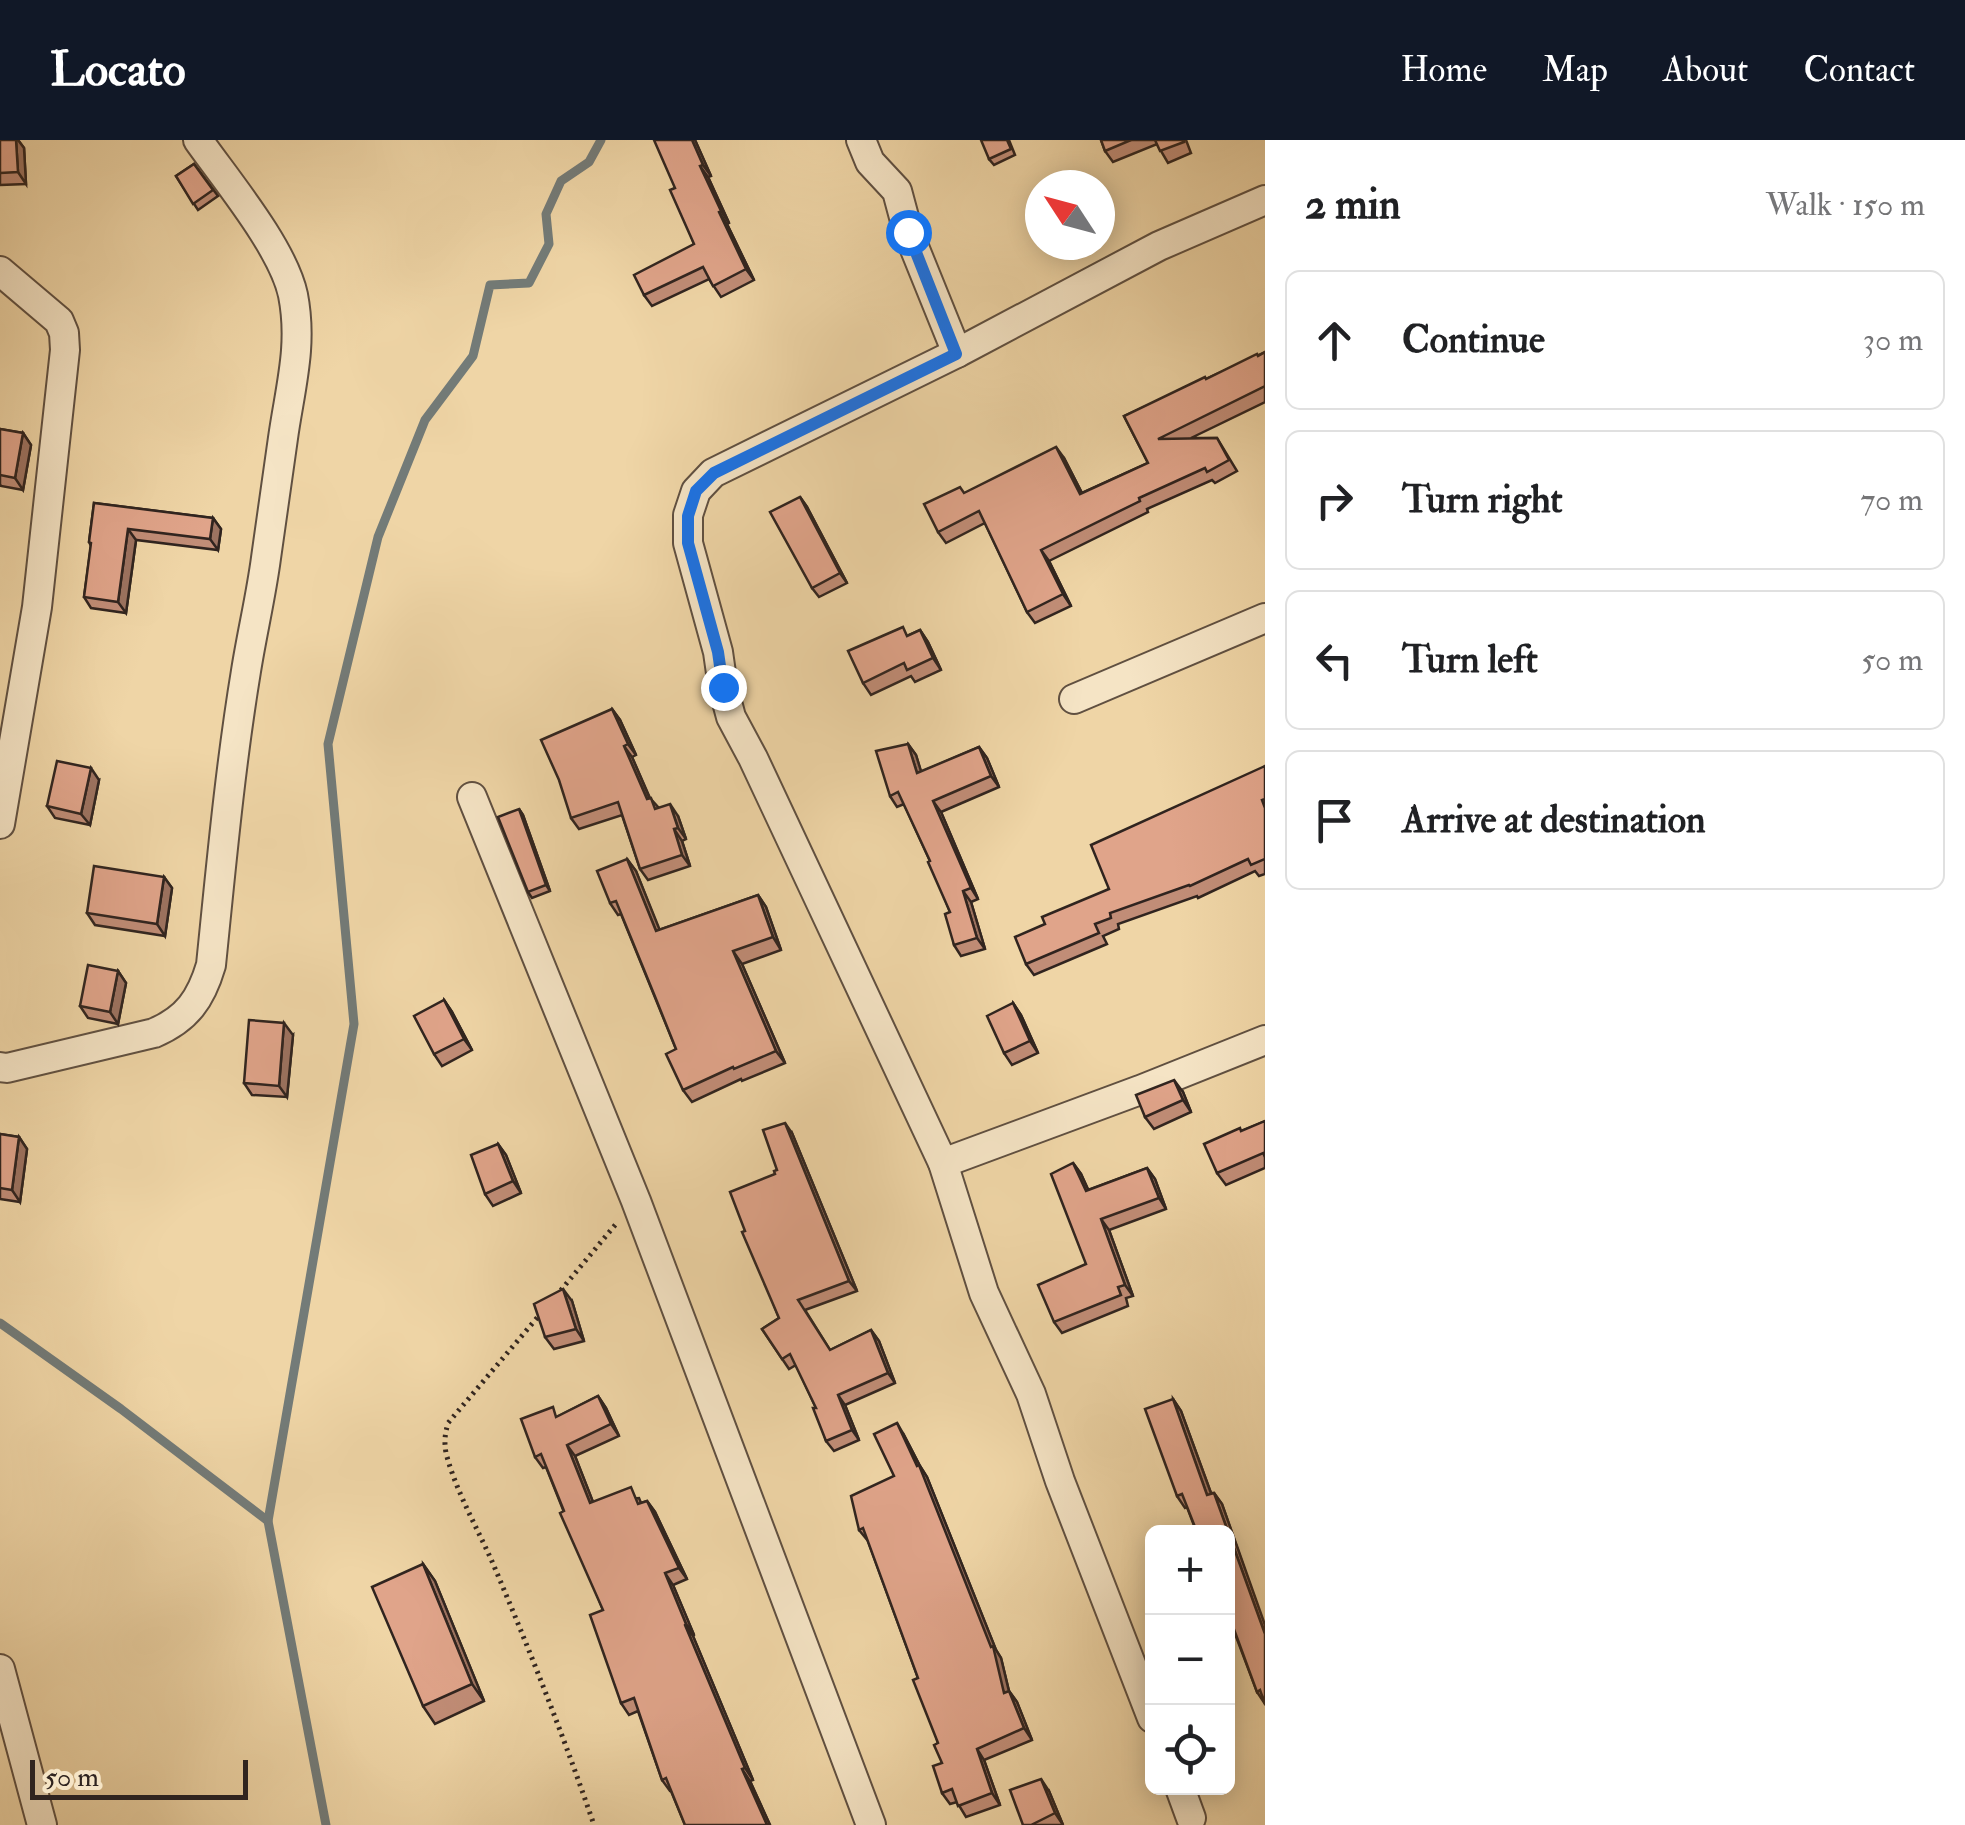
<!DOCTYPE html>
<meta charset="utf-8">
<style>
:root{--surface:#fff;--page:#f6f6f6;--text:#202124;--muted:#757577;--line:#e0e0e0;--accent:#111827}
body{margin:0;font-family:"IM FELL Double Pica",serif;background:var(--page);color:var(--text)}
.controls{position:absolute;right:30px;bottom:30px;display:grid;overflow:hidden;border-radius:15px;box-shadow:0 5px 25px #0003}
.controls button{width:90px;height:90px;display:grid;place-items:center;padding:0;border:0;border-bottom:2px solid var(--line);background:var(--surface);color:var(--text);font:50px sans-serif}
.compass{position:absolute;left:1025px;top:30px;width:90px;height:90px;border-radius:50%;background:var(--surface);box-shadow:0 5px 25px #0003;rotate:306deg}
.scale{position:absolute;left:30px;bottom:25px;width:218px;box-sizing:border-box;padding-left:10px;border:5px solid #30241f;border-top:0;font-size:28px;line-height:35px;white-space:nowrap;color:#30241f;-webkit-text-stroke:8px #f5e4c5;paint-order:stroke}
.stop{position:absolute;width:30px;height:30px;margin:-22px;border:8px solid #1a73e8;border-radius:50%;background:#fff}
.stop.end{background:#1a73e8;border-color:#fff;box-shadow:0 2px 10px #0008}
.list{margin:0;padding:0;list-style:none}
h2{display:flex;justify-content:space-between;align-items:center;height:130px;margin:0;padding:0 40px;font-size:42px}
h2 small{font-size:32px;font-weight:400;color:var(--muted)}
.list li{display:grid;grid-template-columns:65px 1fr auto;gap:30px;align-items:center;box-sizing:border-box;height:140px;margin:0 20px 20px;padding:0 20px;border:2px solid var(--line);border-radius:15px}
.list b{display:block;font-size:38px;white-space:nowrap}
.list em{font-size:32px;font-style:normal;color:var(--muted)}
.icon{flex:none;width:55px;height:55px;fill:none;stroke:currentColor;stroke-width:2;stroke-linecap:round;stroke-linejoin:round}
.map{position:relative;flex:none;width:1265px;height:1685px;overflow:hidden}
header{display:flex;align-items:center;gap:60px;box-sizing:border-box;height:140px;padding:0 50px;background:var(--accent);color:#fff}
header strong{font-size:48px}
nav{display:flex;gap:55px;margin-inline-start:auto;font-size:35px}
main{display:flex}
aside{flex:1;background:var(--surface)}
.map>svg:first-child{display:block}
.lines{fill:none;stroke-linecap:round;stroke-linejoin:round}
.stream{stroke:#737b78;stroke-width:9}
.minor-casing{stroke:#605041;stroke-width:32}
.path{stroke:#30241f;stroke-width:5;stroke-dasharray:2.5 5;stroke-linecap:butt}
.minor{stroke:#f5e4c5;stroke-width:28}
.wall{fill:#c18d77;stroke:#30241f;stroke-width:2.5}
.shaded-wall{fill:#9d7361;stroke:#30241f;stroke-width:2.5}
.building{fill:#e0a48a;stroke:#30241f;stroke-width:2.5}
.route{stroke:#1a73e8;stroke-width:12}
</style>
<header>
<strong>Locato</strong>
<nav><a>Home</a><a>Map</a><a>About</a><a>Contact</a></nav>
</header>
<main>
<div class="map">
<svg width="1265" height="1685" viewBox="0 0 1265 1685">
<rect width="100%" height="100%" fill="#efd5a6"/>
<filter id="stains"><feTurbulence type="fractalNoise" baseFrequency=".002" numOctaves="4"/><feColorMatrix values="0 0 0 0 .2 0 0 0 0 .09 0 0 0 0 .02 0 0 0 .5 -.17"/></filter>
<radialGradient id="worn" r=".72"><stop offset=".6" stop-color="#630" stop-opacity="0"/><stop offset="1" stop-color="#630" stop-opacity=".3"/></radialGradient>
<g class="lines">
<g class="stream">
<polyline points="0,1183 121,1269 268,1381"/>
<polyline points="326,1685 268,1381 354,884 328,604 378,397 425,280 473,216 490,145 529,143 549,104 546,74 561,41 589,22 601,0"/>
</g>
<defs>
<g id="minor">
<polyline points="861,0 870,22 897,51 908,92 957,213"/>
<polyline points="0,131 59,181 64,193 65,210 37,467 0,684"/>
<polyline points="1074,559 1265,478"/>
<polyline points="472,657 636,1061 871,1685"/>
<path d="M0,927L7,928L154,893C187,879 201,859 211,825C221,727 230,628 246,531C252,493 261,456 266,418C272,378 277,338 283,298C290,248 303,206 293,155C283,108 227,41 198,0"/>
<polyline points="943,1023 1140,950 1265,900"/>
<polyline points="0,1529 42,1685"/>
<polyline points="1152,1578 1060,1341 1031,1254 984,1153 943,1023 753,618 731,577 723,547 718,512 688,403 688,375 696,351 713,333 957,213 1159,106 1265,60"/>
<polyline points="1180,1648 1191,1678"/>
</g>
</defs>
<use href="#minor" class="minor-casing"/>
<g class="path">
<polyline points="556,1156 616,1084"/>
<path d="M542,1172L448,1283C445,1294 444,1301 446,1313C456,1352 478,1389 494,1426C530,1511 564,1597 594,1685"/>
</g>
<use href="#minor" class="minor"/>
</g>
<g class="wall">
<polygon points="0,0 18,0 24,8 26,44 0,45"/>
<polygon points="695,0 711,36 708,37 729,83 727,84 754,140 721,157 709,139 652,166 644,155 694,104 675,48"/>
<polygon points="1009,0 1015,15 994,25 989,19"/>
<polygon points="1101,0 1186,0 1191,13 1168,23 1157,4 1113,22 1105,11"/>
<polygon points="194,24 218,56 198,70 176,36"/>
<polygon points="1265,212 1265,262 1191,298 1217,298 1237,331 1215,343 1212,340 1147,369 1148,372 1049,421 1071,466 1035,483 1027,472 985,383 946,403 938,392 965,353 1064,318 1082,353 1148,323 1124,276"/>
<polygon points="0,289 23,293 31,305 23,350 1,346 0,344"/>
<polygon points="800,357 807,367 847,443 819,457 812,448"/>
<polygon points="94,363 213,378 221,389 218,410 136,400 126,473 91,468 84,457 91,406 89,402"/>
<polygon points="920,490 928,502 941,530 915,542 911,536 871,555 863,543 909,495"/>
<polygon points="612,569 620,580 636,615 632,617 650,658 659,668 678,676 686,699 682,701 690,726 648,740 640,729 622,675 579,689 571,678"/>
<polygon points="908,604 916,615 921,632 979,607 987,618 999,647 941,672 978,759 971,762 985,809 961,816 954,805 950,772 930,721 904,664 897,667 890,656"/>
<polygon points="1265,626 1265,734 1259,736 1255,731 1198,758 1197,756 1118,784 1119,789 1103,796 1107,804 1034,835 1026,824 1045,784 1109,749"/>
<polygon points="99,640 90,685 55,678 47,666"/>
<polygon points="519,669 523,675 550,751 532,758 528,752"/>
<polygon points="627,719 636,731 659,790 758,755 766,767 781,810 742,824 785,923 742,941 741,939 692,962 683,950 676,909 621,774 618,775 610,763"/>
<polygon points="164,737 172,748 165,796 95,785 87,773"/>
<polygon points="118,831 126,843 118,884 88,878 80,866"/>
<polygon points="444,860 452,872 472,910 442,926 434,914"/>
<polygon points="1013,863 1021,875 1038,913 1012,925 1004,913"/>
<polygon points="293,895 287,957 252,955 244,943"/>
<polygon points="1183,952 1191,972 1154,989 1145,977"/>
<polygon points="1265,981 1265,1028 1226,1045 1217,1033 1242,991"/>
<polygon points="792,993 857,1151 805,1170 830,1210 871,1190 879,1201 895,1243 845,1265 859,1300 834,1311 826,1301 816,1268 796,1225 789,1229 762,1189 779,1178 745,1091 775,1034"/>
<polygon points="0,994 19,997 27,1009 20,1062 0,1059"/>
<polygon points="498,1004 506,1015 521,1053 493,1066 485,1054"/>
<polygon points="1073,1023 1081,1034 1088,1050 1147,1028 1155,1039 1166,1069 1109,1090 1133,1156 1126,1158 1128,1166 1062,1193 1054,1182 1086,1124"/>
<polygon points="572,1161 584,1201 554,1209 545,1197"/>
<polygon points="598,1256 606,1268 619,1296 575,1316 593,1362 639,1358 641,1363 647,1361 655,1372 687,1439 673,1445 694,1495 693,1496 753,1640 750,1641 770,1685 685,1685 671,1651 670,1651 662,1640 638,1571 629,1575 621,1563 603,1470 546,1327 543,1328 535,1317 559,1276"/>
<polygon points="1173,1259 1181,1271 1211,1353 1214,1353 1222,1364 1257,1465 1265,1564 1257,1552 1187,1367 1185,1368 1177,1356"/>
<polygon points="904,1295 920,1326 927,1337 996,1510 1001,1518 1009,1551 1017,1562 1032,1600 984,1620 1000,1665 966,1677 957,1662 950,1664 942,1653 942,1623 938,1603 918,1538 868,1401 859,1390 894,1336"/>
<polygon points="423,1424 435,1441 484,1561 435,1584 423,1566"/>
<polygon points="1049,1651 1063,1685 1023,1685"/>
</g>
<g class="shaded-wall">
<polygon points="16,0 18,0 24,8 26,44 18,32"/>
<polygon points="692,0 695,0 711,36 703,25"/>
<polygon points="700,26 708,37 729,83 721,71"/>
<polygon points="719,72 727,84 754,140 746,129"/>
<polygon points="23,293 31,305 23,350 15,338"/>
<polygon points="1056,307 1064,318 1088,365 1080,354"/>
<polygon points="800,357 807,367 847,443 840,433"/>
<polygon points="213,378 221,389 218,410 210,399"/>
<polygon points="128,389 136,400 126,473 118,462"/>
<polygon points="1041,410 1049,421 1071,466 1063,454"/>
<polygon points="920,490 928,502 941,530 933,518"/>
<polygon points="612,569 620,580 636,615 628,604"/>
<polygon points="908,604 916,615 925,644 917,633"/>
<polygon points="624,606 632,617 655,671 647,659"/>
<polygon points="979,607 987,618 999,647 991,636"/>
<polygon points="91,628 99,640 90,685 81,674"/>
<polygon points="933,661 941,672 978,759 971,748"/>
<polygon points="670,664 678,676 686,699 678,688"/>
<polygon points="519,669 523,675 550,751 546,745"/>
<polygon points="674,689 682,701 690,726 682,715"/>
<polygon points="627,719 636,731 665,803 656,791"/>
<polygon points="164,737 172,748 165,796 157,784"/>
<polygon points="963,751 971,762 985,809 977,798"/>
<polygon points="758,755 766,767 781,810 773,797"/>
<polygon points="733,811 742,824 785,923 776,911"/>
<polygon points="118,831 126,843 118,884 110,872"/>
<polygon points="444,860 452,872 472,910 464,899"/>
<polygon points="1013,863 1021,875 1038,913 1030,901"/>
<polygon points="284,883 293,895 287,957 279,946"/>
<polygon points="1174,940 1183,952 1191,972 1183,960"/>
<polygon points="785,983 792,993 857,1151 849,1141"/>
<polygon points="19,997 27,1009 20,1062 12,1050"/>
<polygon points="498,1004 506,1015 521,1053 513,1041"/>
<polygon points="1073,1023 1081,1034 1094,1062 1086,1051"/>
<polygon points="1147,1028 1155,1039 1166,1069 1159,1058"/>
<polygon points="1101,1079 1109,1090 1133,1156 1125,1145"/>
<polygon points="563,1149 572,1161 584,1201 576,1189"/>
<polygon points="871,1190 879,1201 895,1243 888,1233"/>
<polygon points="838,1255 845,1265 859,1300 852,1290"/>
<polygon points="598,1256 606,1268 619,1296 611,1284"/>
<polygon points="1173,1259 1181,1271 1216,1367 1207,1355"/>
<polygon points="897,1283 904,1295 920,1326 927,1337 996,1510 1001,1518 1012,1564 1004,1553 917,1326"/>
<polygon points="567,1305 575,1316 598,1375 590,1363"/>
<polygon points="1214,1353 1222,1364 1265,1485 1265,1494"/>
<polygon points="647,1361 655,1372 687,1439 679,1428"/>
<polygon points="423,1424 435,1441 484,1561 472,1544"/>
<polygon points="665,1433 673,1445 694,1495 686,1484"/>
<polygon points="685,1485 693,1496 753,1640 745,1628"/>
<polygon points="1009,1551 1017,1562 1032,1600 1024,1588"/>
<polygon points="977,1609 984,1620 1000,1665 992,1653"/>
<polygon points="742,1629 750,1641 770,1685 767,1685"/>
<polygon points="1041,1639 1049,1651 1063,1685 1055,1673"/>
</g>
<g class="building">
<polygon points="0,0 16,0 18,32 0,33"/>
<polygon points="654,0 692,0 703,25 700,26 721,71 719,72 746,129 713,146 703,127 644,155 634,135 694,104 670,50 675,48"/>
<polygon points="981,0 1007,0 1011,9 989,19"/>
<polygon points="1101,0 1131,0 1105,11"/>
<polygon points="1155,0 1183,0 1184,2 1160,11"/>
<polygon points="194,24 213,50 193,64 176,36"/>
<polygon points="1265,212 1265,246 1158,299 1217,298 1229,320 1207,332 1205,328 1139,358 1140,361 1041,410 1063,454 1027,472 979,371 938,392 924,364 960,347 964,353 1056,307 1080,354 1148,323 1124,276 1205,237 1206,239 1257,214 1258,216"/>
<polygon points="0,289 23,293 15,338 0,335"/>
<polygon points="800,357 840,433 812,448 770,372"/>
<polygon points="94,363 213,378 210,399 128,389 118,462 84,457 91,403 89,402"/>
<polygon points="903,487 907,496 920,490 933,518 907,530 904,523 863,543 848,511"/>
<polygon points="612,569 628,604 624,606 647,659 651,658 655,669 670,664 678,688 674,689 682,715 640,729 618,662 571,678 559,640 541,600"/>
<polygon points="908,604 917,633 979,607 991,636 933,661 971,748 963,751 977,798 954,805 945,774 950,772 928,722 930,721 898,652 890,656 876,611"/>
<polygon points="57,621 91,628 81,674 47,666"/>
<polygon points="1265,626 1265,659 1262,660 1265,668 1265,719 1251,725 1248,719 1190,746 1189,745 1110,773 1111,778 1095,784 1099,793 1026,824 1015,797 1045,784 1042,777 1109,749 1091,705"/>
<polygon points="519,669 546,745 528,752 498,677"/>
<polygon points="627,719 656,791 758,755 773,797 733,811 776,911 734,929 733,927 683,950 666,914 676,909 656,859 616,761 610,763 597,731"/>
<polygon points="94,726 164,737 157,784 87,773"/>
<polygon points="88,825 118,831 110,872 80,866"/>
<polygon points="444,860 464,899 434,914 414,876"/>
<polygon points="1013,863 1030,901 1004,913 987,876"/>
<polygon points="249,880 284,883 279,946 244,943"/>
<polygon points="1174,940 1183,960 1145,977 1136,955"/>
<polygon points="1265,981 1265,1017 1263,1013 1217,1033 1204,1004 1240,988 1241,991"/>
<polygon points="785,983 849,1141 798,1160 830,1210 871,1190 888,1233 838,1255 852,1290 826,1301 813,1268 816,1268 790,1214 782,1219 762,1189 779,1178 742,1092 745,1091 730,1052 775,1034 774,1031 777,1030 763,990"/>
<polygon points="0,994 19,997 12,1050 0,1048"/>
<polygon points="498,1004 513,1041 485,1054 471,1015"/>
<polygon points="1073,1023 1086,1051 1147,1028 1159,1058 1101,1079 1125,1145 1118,1147 1121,1155 1054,1182 1038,1145 1086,1124 1051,1034"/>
<polygon points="563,1149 576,1189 545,1197 534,1164"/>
<polygon points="598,1256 611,1284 567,1305 590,1363 631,1347 638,1364 647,1361 679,1428 665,1433 686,1484 685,1485 745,1628 742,1629 767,1685 685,1685 666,1638 662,1640 634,1558 621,1563 590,1475 603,1470 560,1373 564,1371 541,1314 535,1317 521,1279 553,1267 556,1277"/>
<polygon points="1173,1259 1207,1355 1214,1353 1265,1494 1265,1564 1260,1550 1257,1552 1228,1473 1228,1392 1197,1392 1182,1354 1177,1356 1145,1269"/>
<polygon points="897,1283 917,1326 919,1325 991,1507 993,1506 1004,1553 1009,1551 1024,1588 977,1609 992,1653 958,1666 952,1649 942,1653 933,1626 942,1623 934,1605 938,1603 913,1540 918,1538 863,1388 859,1390 851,1356 894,1336 874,1294"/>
<polygon points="423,1424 472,1544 423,1566 372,1447"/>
<polygon points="1041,1639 1055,1673 1031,1685 1023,1685 1010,1650"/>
</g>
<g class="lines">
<polyline class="route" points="723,547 718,512 688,403 688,376 696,351 714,333 956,214 908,92"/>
</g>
<rect width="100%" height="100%" filter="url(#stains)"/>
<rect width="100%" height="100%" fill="url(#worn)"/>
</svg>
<div class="controls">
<button>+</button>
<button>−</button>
<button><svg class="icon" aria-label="locate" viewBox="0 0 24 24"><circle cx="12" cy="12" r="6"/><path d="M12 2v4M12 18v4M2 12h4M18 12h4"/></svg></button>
</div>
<svg class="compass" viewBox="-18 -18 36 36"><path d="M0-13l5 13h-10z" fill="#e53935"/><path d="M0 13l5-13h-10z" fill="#757577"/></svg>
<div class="scale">50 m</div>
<div class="stop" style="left:908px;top:92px"></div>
<div class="stop end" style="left:723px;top:547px"></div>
</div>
<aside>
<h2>2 min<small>Walk · 150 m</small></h2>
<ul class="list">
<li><svg class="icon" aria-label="ahead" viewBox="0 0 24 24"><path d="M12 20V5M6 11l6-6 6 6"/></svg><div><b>Continue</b></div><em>30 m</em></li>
<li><svg class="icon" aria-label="right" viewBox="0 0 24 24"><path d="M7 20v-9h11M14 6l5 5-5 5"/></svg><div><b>Turn right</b></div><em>70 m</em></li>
<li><svg class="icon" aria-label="left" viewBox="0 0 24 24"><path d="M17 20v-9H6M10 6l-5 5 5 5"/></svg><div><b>Turn left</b></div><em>50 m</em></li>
<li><svg class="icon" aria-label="arrive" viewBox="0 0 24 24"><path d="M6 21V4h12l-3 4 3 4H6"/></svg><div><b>Arrive at destination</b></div></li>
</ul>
</aside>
</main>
